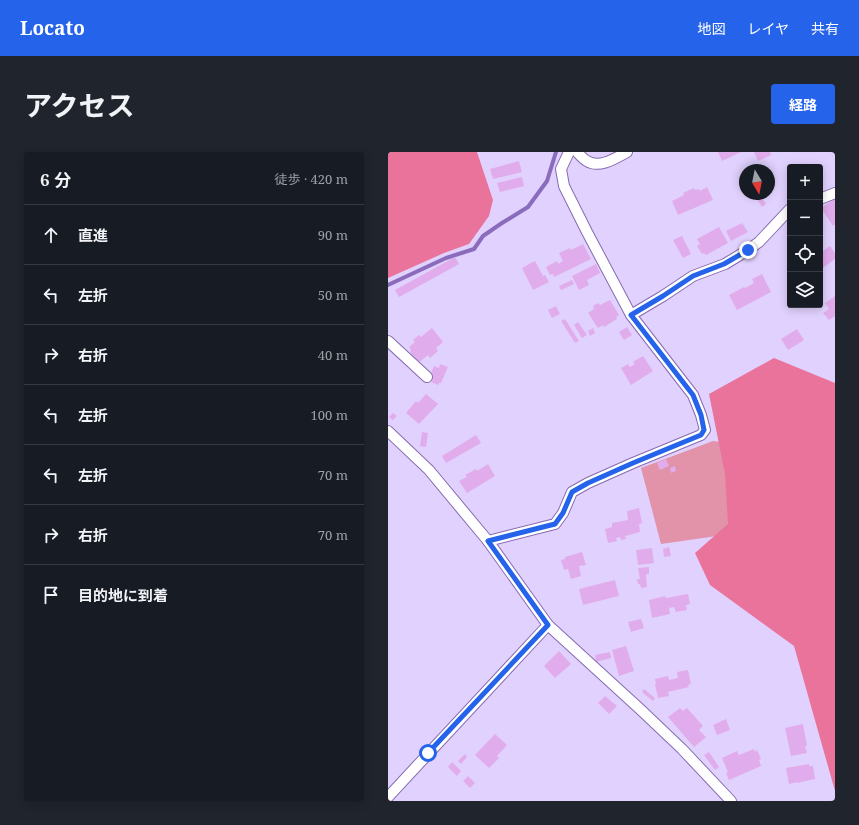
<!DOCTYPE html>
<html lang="ja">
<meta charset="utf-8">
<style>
:root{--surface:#171b24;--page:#20242c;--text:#f1f3f6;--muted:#9ea1a6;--line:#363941;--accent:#2563eb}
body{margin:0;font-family:"Noto Serif","Noto Sans JP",serif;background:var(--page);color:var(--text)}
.controls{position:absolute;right:12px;top:12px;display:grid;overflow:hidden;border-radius:4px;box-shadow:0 2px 10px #0003}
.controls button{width:36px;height:36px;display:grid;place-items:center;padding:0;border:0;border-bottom:1px solid var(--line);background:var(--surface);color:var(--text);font:20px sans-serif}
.compass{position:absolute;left:351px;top:12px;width:36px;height:36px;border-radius:50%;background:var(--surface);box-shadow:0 2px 10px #0003;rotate:170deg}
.stop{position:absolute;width:12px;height:12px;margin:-9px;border:3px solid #2563eb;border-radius:50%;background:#fff}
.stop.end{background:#2563eb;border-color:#fff;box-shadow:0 1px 4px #0008}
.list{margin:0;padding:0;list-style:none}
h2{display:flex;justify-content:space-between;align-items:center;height:52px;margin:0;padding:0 16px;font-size:17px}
h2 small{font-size:13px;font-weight:400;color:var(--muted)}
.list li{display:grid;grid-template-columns:26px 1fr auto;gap:12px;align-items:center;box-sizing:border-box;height:60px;padding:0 16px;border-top:1px solid var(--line)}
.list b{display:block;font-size:15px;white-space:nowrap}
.list em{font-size:13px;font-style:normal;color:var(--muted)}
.icon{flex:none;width:22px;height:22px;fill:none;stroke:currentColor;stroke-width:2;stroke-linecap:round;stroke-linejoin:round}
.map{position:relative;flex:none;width:447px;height:649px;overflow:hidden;border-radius:4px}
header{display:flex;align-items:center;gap:24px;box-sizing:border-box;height:56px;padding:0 20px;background:var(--accent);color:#fff}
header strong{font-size:19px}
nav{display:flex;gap:22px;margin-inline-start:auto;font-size:14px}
.intro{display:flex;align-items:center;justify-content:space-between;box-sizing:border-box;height:96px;padding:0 24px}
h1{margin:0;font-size:28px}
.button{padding:10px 18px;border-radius:4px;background:var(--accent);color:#fff;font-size:14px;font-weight:700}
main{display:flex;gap:24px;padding:0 24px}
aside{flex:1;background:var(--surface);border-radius:4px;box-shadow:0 2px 10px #0003}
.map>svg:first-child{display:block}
.green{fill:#e292a9}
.forest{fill:#e9739a}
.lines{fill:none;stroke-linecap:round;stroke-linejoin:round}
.stream{stroke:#8b6cbc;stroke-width:4}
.building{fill:#e1acec}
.street-casing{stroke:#856baf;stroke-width:12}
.street{stroke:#fff;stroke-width:10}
.route{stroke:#2563eb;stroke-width:5}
</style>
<header>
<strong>Locato</strong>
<nav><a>地図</a><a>レイヤ</a><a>共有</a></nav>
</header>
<div class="intro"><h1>アクセス</h1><a class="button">経路</a></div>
<main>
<aside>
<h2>6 分<small>徒歩 · 420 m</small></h2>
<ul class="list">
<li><svg class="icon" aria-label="ahead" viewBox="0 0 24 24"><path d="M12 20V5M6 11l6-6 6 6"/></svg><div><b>直進</b></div><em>90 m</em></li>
<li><svg class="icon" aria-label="left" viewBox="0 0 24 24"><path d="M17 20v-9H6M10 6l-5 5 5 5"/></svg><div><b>左折</b></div><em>50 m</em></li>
<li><svg class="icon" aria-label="right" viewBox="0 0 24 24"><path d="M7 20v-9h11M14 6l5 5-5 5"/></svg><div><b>右折</b></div><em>40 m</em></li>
<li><svg class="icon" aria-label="left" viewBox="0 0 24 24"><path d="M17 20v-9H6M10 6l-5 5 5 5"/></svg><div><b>左折</b></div><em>100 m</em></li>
<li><svg class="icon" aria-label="left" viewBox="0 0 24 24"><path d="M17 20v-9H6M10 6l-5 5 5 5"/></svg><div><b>左折</b></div><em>70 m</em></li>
<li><svg class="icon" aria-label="right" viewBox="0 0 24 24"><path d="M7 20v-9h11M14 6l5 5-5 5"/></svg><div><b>右折</b></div><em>70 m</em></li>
<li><svg class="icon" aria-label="arrive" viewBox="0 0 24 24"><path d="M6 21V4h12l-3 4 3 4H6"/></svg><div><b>目的地に到着</b></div></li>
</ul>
</aside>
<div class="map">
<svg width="447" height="649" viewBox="0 0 447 649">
<rect width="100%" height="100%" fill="#e1d1fe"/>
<polygon class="green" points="325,289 333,290 344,373 336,383 273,392 253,316"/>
<g class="forest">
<polygon points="0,0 89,0 105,48 101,64 81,92 56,101 0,126"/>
<polygon points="386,206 447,231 447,639 406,494 322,433 307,401 340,372 337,322 321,242"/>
</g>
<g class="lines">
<polyline class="stream" points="0,133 58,106 86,97 95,84 114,71 140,55 159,29 168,0"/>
</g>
<g class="building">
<polygon points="330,0 353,0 334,9"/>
<polygon points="366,0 382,0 383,3 370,9"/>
<polygon points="131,9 134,20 105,27 102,17"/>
<polygon points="134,25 136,34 112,40 109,31"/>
<polygon points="319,35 325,48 290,63 284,49 296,43 295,41 306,36 307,38 311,37 312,39"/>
<polygon points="373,45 378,52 374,55 369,47"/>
<polygon points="447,47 447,72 445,74 433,56"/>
<polygon points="354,71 360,80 343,89 338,79"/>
<polygon points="331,75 340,91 318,103 316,101 314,102 309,94 312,92 309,87"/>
<polygon points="294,84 303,102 295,106 285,88"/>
<polygon points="195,92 203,107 166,125 165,122 162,123 158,115 169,109 170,112 175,109 171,101 182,96 183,98"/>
<polygon points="442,94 447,101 447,107 432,118 432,101"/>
<polygon points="67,105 71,112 11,145 7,138"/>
<polygon points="147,109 155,124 157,123 161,130 145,138 134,116"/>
<polygon points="208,112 212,121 199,128 201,133 191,138 184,124"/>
<polygon points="374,122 383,140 349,158 341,143 356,135 357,136 366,131 364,127"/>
<polygon points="184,128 186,132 173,138 171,134"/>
<polygon points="447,144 447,164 441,168 435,161 441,157 437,151"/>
<polygon points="222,148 231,163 228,165 229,167 216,175 215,173 210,176 200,161 206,157 205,154 210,151 212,153"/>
<polygon points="168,154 172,162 164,166 160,158"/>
<polygon points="177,167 191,189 187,191 173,169"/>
<polygon points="190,170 199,183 194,186 186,173"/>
<polygon points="239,175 244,183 236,188 231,180"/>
<polygon points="44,176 55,190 48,196 50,199 42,206 40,203 30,211 22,202 23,201 22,199 23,198 21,195 27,190 25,188 31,183 33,185"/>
<polygon points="205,176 207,181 202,184 200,179"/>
<polygon points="409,177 416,188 400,198 393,187"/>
<polygon points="255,204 265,219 243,233 233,216 240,212 242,215 247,212 245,210"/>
<polygon points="52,212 60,215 53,231 51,231 50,233 43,230 45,228 41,226 46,214 51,216"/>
<polygon points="38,242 50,252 31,272 18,261 28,249 30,251"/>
<polygon points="5,261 9,264 5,268 1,265"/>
<polygon points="34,280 40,281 38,295 32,294"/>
<polygon points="88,283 93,291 58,311 54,304"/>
<polygon points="278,307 281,314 272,318 269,311"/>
<polygon points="100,312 107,324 79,341 71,329 79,325 77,323 88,317 89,319"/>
<polygon points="287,314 288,319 283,321 282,316"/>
<polygon points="251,356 254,371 251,372 252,380 237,384 238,387 233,388 232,385 228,386 229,389 220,391 217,377 224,375 224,371 240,368 239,359"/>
<polygon points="281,395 283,404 276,405 275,397"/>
<polygon points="264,396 266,411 250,413 248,398"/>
<polygon points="194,400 198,413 191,414 193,424 183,427 180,417 176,418 173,408 177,407 177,405"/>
<polygon points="261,415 261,422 258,422 259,435 253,436 252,432 250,432 249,427 252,427 250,416"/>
<polygon points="227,428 231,444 195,453 191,437"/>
<polygon points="300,442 302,452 298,453 299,458 288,460 286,455 281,456 282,462 264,466 261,448 277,444 278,446"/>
<polygon points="253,467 256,476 243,480 240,470"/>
<polygon points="238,494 246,519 231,524 224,498"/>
<polygon points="171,499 183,512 167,526 156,514"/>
<polygon points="222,500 223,506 208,510 207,503"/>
<polygon points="300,518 303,532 300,533 301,535 280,540 281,544 270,546 267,532 268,532 267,527 280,524 281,528 290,526 289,520"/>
<polygon points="256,537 267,546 265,549 254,540"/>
<polygon points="217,544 229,554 221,562 210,551"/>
<polygon points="292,556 295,559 299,556 315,574 311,578 318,585 306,595 280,565"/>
<polygon points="338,567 342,578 329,583 325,573"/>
<polygon points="415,572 419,594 417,594 419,601 403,604 397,576"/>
<polygon points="107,582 119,593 109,604 111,606 101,616 87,603"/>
<polygon points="366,597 367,600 369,598 373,607 371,608 373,614 341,628 338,621 340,620 334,606 349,599 351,603"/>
<polygon points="321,600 331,615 327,618 316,603"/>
<polygon points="77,602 79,605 73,612 70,609"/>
<polygon points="64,610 73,619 69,624 60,615"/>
<polygon points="421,612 421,614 425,614 427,627 409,631 409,630 401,632 398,616"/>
<polygon points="80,624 87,631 82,636 75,629"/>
</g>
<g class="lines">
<defs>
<g id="street">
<path d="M189,0C192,3 195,7 199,9C211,17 228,6 239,0"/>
<polyline points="432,47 447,41"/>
<polyline points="243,163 275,144 305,124 337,112 360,98 371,90 402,57"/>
<polyline points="0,189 39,225"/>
<polyline points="0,279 41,318 100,389 160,473 253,558 294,597 343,649"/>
<polyline points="100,389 167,372 175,361 184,340 200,331 245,311 313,283 317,278 313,263 305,243 243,163 199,80 176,34 173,17 181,0"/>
<polyline points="0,645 160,473"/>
</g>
</defs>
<use href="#street" class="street-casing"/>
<use href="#street" class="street"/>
</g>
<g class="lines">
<polyline class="route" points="40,601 160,473 100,389 167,372 175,361 184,340 200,331 245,311 313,283 316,278 313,263 305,243 243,163 275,144 305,124 336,112 360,98"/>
</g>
</svg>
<div class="controls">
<button>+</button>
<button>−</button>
<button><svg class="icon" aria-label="locate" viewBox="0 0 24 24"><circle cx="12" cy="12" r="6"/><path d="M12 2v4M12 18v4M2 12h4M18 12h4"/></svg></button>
<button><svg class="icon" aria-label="layers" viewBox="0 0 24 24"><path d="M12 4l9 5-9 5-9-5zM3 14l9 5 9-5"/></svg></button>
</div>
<svg class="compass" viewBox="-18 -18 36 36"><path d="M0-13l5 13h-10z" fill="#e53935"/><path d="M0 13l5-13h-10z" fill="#9ea1a6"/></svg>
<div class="stop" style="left:40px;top:601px"></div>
<div class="stop end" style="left:360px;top:98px"></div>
</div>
</main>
